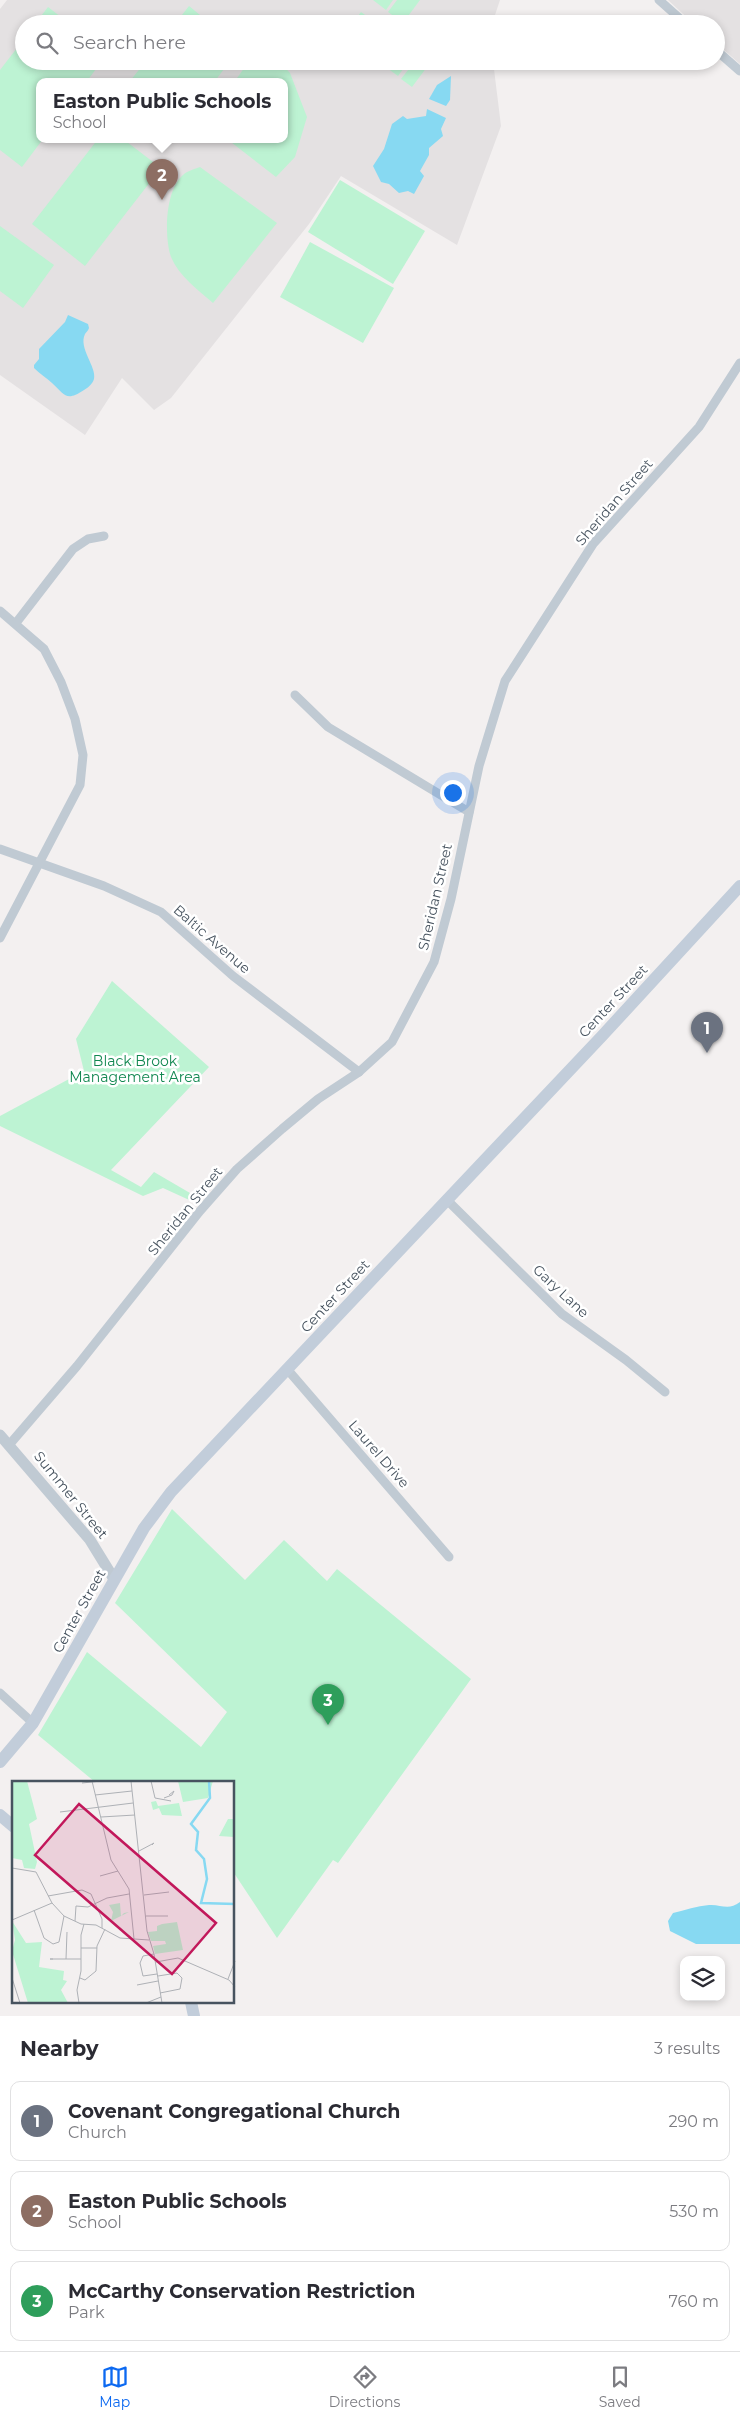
<!DOCTYPE html>
<style>
:root{--surface:#fff;--page:#f2f2f3;--text:#2b2b33;--muted:#7c7c81;--line:#e1e1e2;--accent:#0c69f1}
body{margin:0;font-family:Montserrat,sans-serif;background:var(--page);color:var(--text)}
.controls{position:absolute;right:15px;bottom:15px;display:grid;overflow:hidden;border-radius:10px;box-shadow:0 2px 8px #0003}
.controls button{width:45px;height:45px;display:grid;place-items:center;padding:0;border:0;border-bottom:1px solid var(--line);background:var(--surface);color:var(--text);font:25px sans-serif}
.you{position:absolute;left:452px;top:792px;width:18px;height:18px;margin:-12px;border:4px solid #fff;border-radius:50%;background:#1a73e8;box-shadow:0 0 0 8px #1a73e833}
.badge{display:grid;place-items:center;width:32px;height:32px;border-radius:50%;background:var(--accent);color:#fff;font-size:16px;font-weight:700}
.pin{position:absolute;translate:-50% -41px;filter:drop-shadow(0 1px 2px #0008)}
.pin::after{content:'';position:absolute;top:26px;width:18px;height:15px;background:inherit;clip-path:polygon(0 0,100% 0,50% 100%)}
.popup{position:absolute;left:36px;top:78px;width:252px;height:65px;box-sizing:border-box;display:grid;place-content:center;border-radius:10px;background:var(--surface);filter:drop-shadow(0 1px 4px #0005);font-size:16px;white-space:nowrap;color:var(--muted)}
.popup b{font-size:19px;color:var(--text)}
.popup::after{content:'';position:absolute;left:50%;top:100%;margin-left:-10px;border:10px solid transparent;border-top-color:var(--surface)}
.list{margin:0;padding:0;list-style:none}
h2{display:flex;justify-content:space-between;align-items:center;height:65px;margin:0;padding:0 20px;font-size:21px}
h2 small{font-size:16px;font-weight:400;color:var(--muted)}
.list li{display:grid;grid-template-columns:32px 1fr auto;gap:15px;align-items:center;box-sizing:border-box;height:80px;margin:0 10px 10px;padding:0 10px;border:1px solid var(--line);border-radius:10px}
.list b{display:block;font-size:19px;white-space:nowrap}
.list p{margin:0;font-size:16px;white-space:nowrap;color:var(--muted)}
.list em{font-size:16px;font-style:normal;color:var(--muted)}
.icon{flex:none;width:28px;height:28px;fill:none;stroke:currentColor;stroke-width:2;stroke-linecap:round;stroke-linejoin:round}
.map{position:relative;flex:none;width:740px;height:2016px;overflow:hidden}
.search{position:absolute;background:var(--surface);box-shadow:0 2px 8px #0003;left:15px;right:15px;top:15px;height:55px;display:flex;align-items:center;gap:12px;box-sizing:border-box;padding:0 18px;border-radius:28px;color:var(--muted);font-size:19px}
.sheet{height:335px;background:var(--surface)}
nav{display:flex;justify-content:space-around;align-items:center;box-sizing:border-box;height:70px;border-top:1px solid var(--line);background:var(--surface);font-size:14px;color:var(--muted)}
nav a{display:grid;justify-items:center;gap:2px}
nav .on{color:var(--accent)}
.map>svg:first-child{display:block}
.education{fill:#e4e1e2;fill-rule:evenodd}
.green{fill:#bdf3d3}
.water{fill:#87d9f2}
.lines{fill:none;stroke-linecap:round;stroke-linejoin:round}
.minor{stroke:#c0cad3;stroke-width:9}
.tertiary{stroke:#c0cad3;stroke-width:11}
.secondary{stroke:#c2cdda;stroke-width:12}
.labels{text-anchor:middle;stroke-width:5;stroke-linejoin:round;paint-order:stroke}
.street-label{font-size:14px;fill:#47535f;stroke:#fff}
.park-label{font-size:14px;fill:#118750;stroke:#fff}
.inset-river{fill:none;stroke:#87d9f2;stroke-width:2.5}
.inset-road{fill:none;stroke:#aeb1b6;stroke-width:1}
.view{fill:#c2185b;fill-opacity:0.15;stroke:#c2185b;stroke-width:2.5}
.inset-edge{fill:none;stroke:#47535f;stroke-width:2.5}
</style>
<div class="map">
<svg width="740" height="2016" viewBox="0 0 740 2016">
<rect width="100%" height="100%" fill="#f3f0f0"/>
<g class="education">
<path d="M7,0H500L492,24H24V61H493L501,126L457,245L341,176L309,224L171,398L154,410L122,378L85,435L0,375V9ZM39,81H284V139H39Z"/>
<polygon points="668,0 740,0 740,64 716,43 716,24 694,24"/>
</g>
<g class="green">
<polygon points="373,0 393,0 386,10"/>
<polygon points="397,0 420,0 403,23 388,12"/>
<polygon points="189,6 211,24 175,24"/>
<polygon points="48,7 70,24 35,24"/>
<polygon points="361,12 372,20 369,24 352,24"/>
<polygon points="24,39 24,61 102,61 87,81 39,81 39,139 43,139 22,167 0,150 0,70"/>
<polygon points="146,61 230,61 215,81 130,81"/>
<polygon points="249,61 279,61 290,73 307,117 295,157 276,177 227,139 284,139 284,81 235,81"/>
<polygon points="392,61 409,61 398,76 387,68"/>
<polygon points="415,61 430,63 412,87 401,79"/>
<polygon points="98,139 123,139 161,168 85,266 32,224"/>
<path d="M200,167L277,223L213,303C198,290 179,276 171,257C164,237 165,190 183,175C187,171 195,169 200,167Z"/>
<polygon points="340,180 425,231 393,284 308,232"/>
<polygon points="0,226 54,265 23,308 0,291"/>
<polygon points="310,242 394,288 363,343 280,297"/>
<polygon points="112,981 209,1067 111,1170 141,1187 154,1172 202,1200 198,1204 163,1188 143,1196 0,1126 0,1116 84,1071 76,1039"/>
<polygon points="172,1509 245,1580 284,1540 327,1581 337,1569 471,1679 338,1863 333,1860 277,1938 234,1873 234,1782 95,1782 38,1735 87,1652 201,1747 227,1712 115,1603"/>
</g>
<g class="water">
<polygon points="451,76 450,100 446,106 429,99 437,85"/>
<polygon points="427,109 446,118 441,129 443,136 429,148 429,155 420,171 424,176 414,194 408,191 399,193 389,184 381,182 373,166 384,149 392,124 403,116 407,119 426,116"/>
<path d="M68,315L88,324L89,328C88,331 86,332 85,334C78,348 97,367 94,379C93,383 88,388 84,390C66,402 65,395 52,383C47,378 40,374 34,368V365L39,359V349L65,322Z"/>
<path d="M740,1902V1944H696L670,1931L668,1921L673,1913C685,1910 697,1906 709,1905C721,1904 728,1911 740,1902Z"/>
</g>
<g class="lines">
<g class="minor">
<polyline points="659,0 686,24"/>
<polyline points="716,50 740,71"/>
<polyline points="0,611 44,649 61,682 75,719 83,755 80,785 0,938"/>
<polyline points="16,623 73,549 88,539 104,536"/>
<polyline points="295,695 328,727 469,812"/>
<polyline points="0,849 104,886 161,912 233,976 359,1072"/>
<polyline points="447,1200 562,1314 626,1360 665,1392"/>
<polyline points="287,1369 449,1557"/>
<polyline points="9,1445 77,1366 200,1211 237,1169 282,1129 318,1099 359,1072 392,1042 434,962 451,899 479,766 505,681 593,544 699,427 740,363"/>
<polyline points="0,1693 33,1723"/>
</g>
<polyline class="tertiary" points="0,1435 90,1540 114,1579"/>
<g class="secondary">
<polyline points="0,1762 33,1723 144,1528 171,1492 602,1036 740,886"/>
<polyline points="0,1815 14,1827"/>
<polyline points="191,2002 194,2016"/>
</g>
</g>
<g class="labels">
<g class="street-label">
<text transform="translate(614 502) rotate(-49)" y="5">Sheridan Street</text>
<text transform="translate(435 897) rotate(-77)" y="5">Sheridan Street</text>
<text transform="translate(212 939) rotate(41)" y="5">Baltic Avenue</text>
<text transform="translate(613 1001) rotate(-47)" y="5">Center Street</text>
<text transform="translate(185 1211) rotate(-51)" y="5">Sheridan Street</text>
<text transform="translate(561 1291) rotate(43)" y="5">Gary Lane</text>
<text transform="translate(335 1296) rotate(-47)" y="5">Center Street</text>
<text transform="translate(379 1454) rotate(49)" y="5">Laurel Drive</text>
<text transform="translate(71 1495) rotate(51)" y="5">Summer Street</text>
<text transform="translate(79 1611) rotate(-61)" y="5">Center Street</text>
</g>
<g class="park-label">
<text x="135" y="1066">Black Brook<tspan x="135" dy="16">Management Area</tspan></text>
</g>
</g>
<g transform="translate(12 1781)">
<rect width="222" height="222" fill="#f3f0f0"/>
<path d="M0,0H15L25,38L17,43L25,81L23,88L12,87L10,79L0,77ZM166,0H201L196,17L171,21ZM144,20L146,25L167,22L170,35L150,34L147,27L141,29L139,21ZM216,38H222V56L207,55ZM108,122L109,135L112,132L117,131L99,140L101,131L97,124ZM0,140L14,162L30,161L27,186L52,190L51,199L55,200L49,209L56,222H16L0,170L3,159ZM165,141L171,169L143,173L141,165L154,163L153,160H139L136,151L145,150V145L150,143Z" fill="#bdf3d3"/>
<path class="inset-river" d="M197,0L198,17L179,43L186,51L184,69L192,78L195,98L189,122L223,123"/>
<path class="inset-road" d="M80,0L99,79L117,108L122,158M119,0L135,150L142,173L150,222M139,0L143,17L159,20M70,2L89,0M83,14L120,10M152,17L160,14L162,10L157,14M48,31L121,22M89,36L123,34M127,70L142,62L140,64M0,87L24,91L40,122L52,135L69,143L84,144L108,157L137,159M88,95L106,90M132,114L157,111M36,115L70,109L79,113L90,138V147M22,129L32,157L41,163L47,161L52,135M134,135H156M0,139L40,122M63,140L64,125L76,126L95,117L117,113M69,167H85M142,173L131,175L128,182L131,195L145,193M41,178H38H69M54,178L55,151M144,181L166,177L217,199L223,206M146,195L165,192L170,197L168,208L148,212M0,197L8,222M68,197L73,199L84,190L85,165L93,148M216,198L223,180M125,204L146,200M67,222L65,209L69,190V154L72,143M134,222L149,216"/>
<path class="view" d="M67,23L204,142L160,193L23,74Z"/>
<rect width="222" height="222" class="inset-edge"/>
</g>
</svg>
<div class="controls">
<button><svg class="icon" aria-label="layers" viewBox="0 0 24 24"><path d="M12 4l9 5-9 5-9-5zM3 14l9 5 9-5"/></svg></button>
</div>
<div class="you"></div>
<div class="pin badge" style="left:707px;top:1053px;background:#6b7280">1</div>
<div class="pin badge" style="left:162px;top:200px;background:#8d6e63">2</div>
<div class="popup"><b>Easton Public Schools</b>School</div>
<div class="pin badge" style="left:328px;top:1725px;background:#2e9e5b">3</div>
<div class="search"><svg class="icon" aria-label="search" viewBox="0 0 24 24"><circle cx="10" cy="10" r="6"/><path d="M15 15l6 6"/></svg>Search here</div>
</div>
<section class="sheet">
<h2>Nearby<small>3 results</small></h2>
<ul class="list">
<li><span class="badge" style="background:#6b7280">1</span><div><b>Covenant Congregational Church</b><p>Church</p></div><em>290 m</em></li>
<li><span class="badge" style="background:#8d6e63">2</span><div><b>Easton Public Schools</b><p>School</p></div><em>530 m</em></li>
<li><span class="badge" style="background:#2e9e5b">3</span><div><b>McCarthy Conservation Restriction</b><p>Park</p></div><em>760 m</em></li>
</ul>
</section>
<nav>
<a class="on"><svg class="icon" aria-label="map" viewBox="0 0 24 24"><path d="M3 6l6-2 6 2 6-2v14l-6 2-6-2-6 2zM9 4v14M15 6v14"/></svg>Map</a>
<a><svg class="icon" aria-label="directions" viewBox="0 0 24 24"><path d="M12 3l9 9-9 9-9-9zM9 14v-3h6M13 9l2 2-2 2"/></svg>Directions</a>
<a><svg class="icon" aria-label="saved" viewBox="0 0 24 24"><path d="M7 4h10v16l-5-4-5 4z"/></svg>Saved</a>
</nav>
